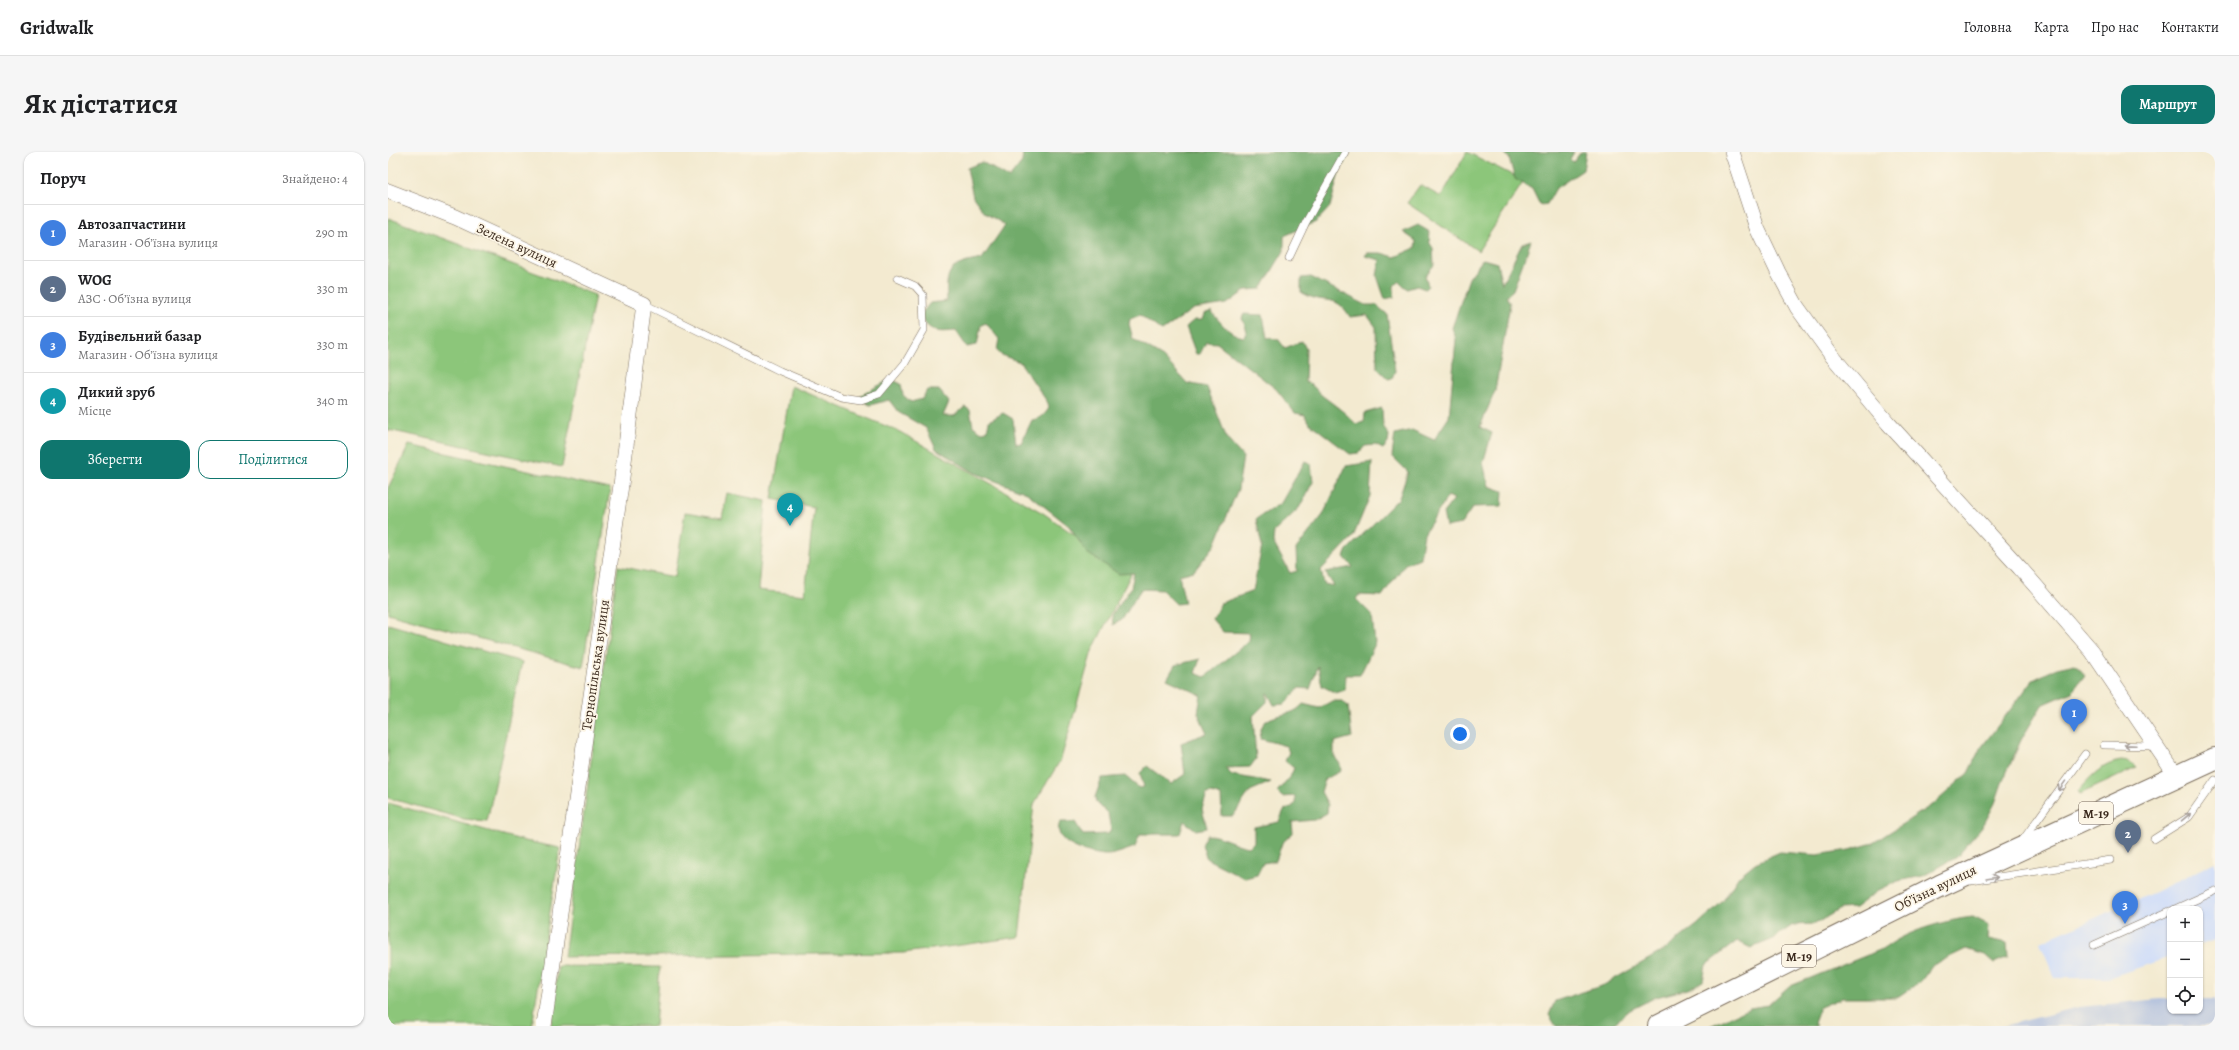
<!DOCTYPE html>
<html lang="uk">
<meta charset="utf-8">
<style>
:root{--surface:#fff;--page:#f6f6f6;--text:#202124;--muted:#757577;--line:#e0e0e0;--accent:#0f766e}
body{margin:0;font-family:Alegreya,serif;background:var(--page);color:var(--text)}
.controls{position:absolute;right:12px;bottom:12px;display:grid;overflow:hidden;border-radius:8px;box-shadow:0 1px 3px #0004}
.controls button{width:36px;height:36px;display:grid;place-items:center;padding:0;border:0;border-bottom:1px solid var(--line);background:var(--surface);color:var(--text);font:20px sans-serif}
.you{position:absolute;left:1072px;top:582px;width:14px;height:14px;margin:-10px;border:3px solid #fff;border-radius:50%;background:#1a73e8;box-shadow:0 0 0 6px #1a73e833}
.badge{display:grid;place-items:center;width:26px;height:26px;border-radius:50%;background:var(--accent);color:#fff;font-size:13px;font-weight:700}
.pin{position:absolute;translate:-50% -33px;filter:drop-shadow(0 1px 2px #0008)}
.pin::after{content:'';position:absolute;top:21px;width:14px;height:12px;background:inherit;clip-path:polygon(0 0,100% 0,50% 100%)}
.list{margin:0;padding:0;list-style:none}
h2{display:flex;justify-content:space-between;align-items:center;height:52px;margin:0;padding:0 16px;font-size:17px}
h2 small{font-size:13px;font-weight:400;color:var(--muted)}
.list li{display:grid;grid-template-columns:26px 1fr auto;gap:12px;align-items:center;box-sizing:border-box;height:56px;padding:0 16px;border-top:1px solid var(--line)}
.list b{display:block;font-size:15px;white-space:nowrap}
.list p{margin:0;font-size:13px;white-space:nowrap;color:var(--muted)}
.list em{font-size:13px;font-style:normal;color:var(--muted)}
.actions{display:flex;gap:8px;padding:12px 16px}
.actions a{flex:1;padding:9px 0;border:1px solid var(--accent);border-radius:12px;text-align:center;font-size:14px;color:var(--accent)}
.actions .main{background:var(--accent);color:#fff}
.icon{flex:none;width:22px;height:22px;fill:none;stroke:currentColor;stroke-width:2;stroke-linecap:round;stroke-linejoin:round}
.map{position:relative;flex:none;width:1827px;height:874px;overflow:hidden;border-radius:12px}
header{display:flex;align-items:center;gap:24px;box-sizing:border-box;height:56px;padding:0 20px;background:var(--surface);border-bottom:1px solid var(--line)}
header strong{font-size:19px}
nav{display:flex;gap:22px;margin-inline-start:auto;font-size:14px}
.intro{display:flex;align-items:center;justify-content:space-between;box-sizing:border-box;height:96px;padding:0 24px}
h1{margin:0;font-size:28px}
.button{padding:10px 18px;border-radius:12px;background:var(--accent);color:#fff;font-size:14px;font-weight:700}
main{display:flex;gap:24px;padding:0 24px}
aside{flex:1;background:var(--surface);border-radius:12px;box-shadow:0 1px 3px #0004}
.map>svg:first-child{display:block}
.built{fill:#ccdbfa}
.industrial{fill:#b8c5de}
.green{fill:#8cc67a;stroke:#64784c}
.forest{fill:#71ab6a;stroke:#566a44}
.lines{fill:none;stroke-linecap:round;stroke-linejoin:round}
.service-casing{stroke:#7b6d5c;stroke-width:8}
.minor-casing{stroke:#7b6d5c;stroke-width:16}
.trunk-casing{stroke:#7b6d5c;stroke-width:24}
.service{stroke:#fff;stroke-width:7}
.minor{stroke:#fff;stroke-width:15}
.trunk{stroke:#fff;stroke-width:22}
.oneway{stroke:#a79f9a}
.labels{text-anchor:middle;stroke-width:3.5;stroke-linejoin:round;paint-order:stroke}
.shield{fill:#fcf5e5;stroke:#75675a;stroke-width:1}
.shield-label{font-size:13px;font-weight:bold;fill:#3b2a1e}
.street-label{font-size:14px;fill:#3b2a1e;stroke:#fcf5e5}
</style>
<header>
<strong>Gridwalk</strong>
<nav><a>Головна</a><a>Карта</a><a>Про нас</a><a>Контакти</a></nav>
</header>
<div class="intro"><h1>Як дістатися</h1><a class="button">Маршрут</a></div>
<main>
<aside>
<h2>Поруч<small>Знайдено: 4</small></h2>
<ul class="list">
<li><span class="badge" style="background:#3f7fe0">1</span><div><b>Автозапчастини</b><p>Магазин · Обʼїзна вулиця</p></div><em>290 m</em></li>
<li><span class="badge" style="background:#5c6f8a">2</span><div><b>WOG</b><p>АЗС · Обʼїзна вулиця</p></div><em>330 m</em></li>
<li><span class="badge" style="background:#3f7fe0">3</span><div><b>Будівельний базар</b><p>Магазин · Обʼїзна вулиця</p></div><em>330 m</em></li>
<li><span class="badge" style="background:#0f9aa8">4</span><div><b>Дикий зруб</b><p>Місце</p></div><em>340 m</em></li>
</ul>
<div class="actions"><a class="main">Зберегти</a><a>Поділитися</a></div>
</aside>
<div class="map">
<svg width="1827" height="874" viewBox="0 0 1827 874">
<rect width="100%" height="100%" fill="#fcf5e5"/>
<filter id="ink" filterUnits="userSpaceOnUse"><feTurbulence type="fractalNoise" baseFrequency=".025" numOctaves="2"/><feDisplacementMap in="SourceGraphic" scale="8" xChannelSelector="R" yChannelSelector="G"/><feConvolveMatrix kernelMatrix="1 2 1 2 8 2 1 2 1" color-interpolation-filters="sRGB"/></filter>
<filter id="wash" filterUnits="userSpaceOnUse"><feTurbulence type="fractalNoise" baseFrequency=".012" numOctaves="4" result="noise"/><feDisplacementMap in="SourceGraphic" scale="16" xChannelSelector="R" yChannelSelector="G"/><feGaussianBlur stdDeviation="0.9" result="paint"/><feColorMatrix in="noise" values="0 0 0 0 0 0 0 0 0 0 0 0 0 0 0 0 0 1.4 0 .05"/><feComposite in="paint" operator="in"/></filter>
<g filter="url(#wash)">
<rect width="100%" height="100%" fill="#f3ead0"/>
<polygon class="built" points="1827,710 1827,788 1812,793 1812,757 1782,757 1782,805 1720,826 1667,826 1652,790 1767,740"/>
<polygon class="industrial" points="1771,847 1782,847 1782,859 1812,859 1812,847 1827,847 1827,874 1615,874 1691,855"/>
<g class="green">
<polygon points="1079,0 1136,29 1090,99 1019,51 1032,33 1053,45"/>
<polygon points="0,66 207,143 174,315 0,278"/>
<polygon points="403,234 512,280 655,361 743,422 704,499 673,607 646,652 631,785 515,801 176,805 230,414 287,425 297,360 334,366 339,341 378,349 370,438 417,443 426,355 384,347"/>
<polygon points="21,293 222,337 195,515 0,461 0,336"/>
<polygon points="0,472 134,510 99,669 76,667 0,646"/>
<path d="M1733,609L1741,610L1748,616L1692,642L1690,639C1702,625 1713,612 1733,609Z"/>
<polygon points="0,651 137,689 172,696 144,874 0,874"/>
<polygon points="170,814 272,815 267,874 163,874"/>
</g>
<g class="forest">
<path d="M635,0H962L951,21L942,55L928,70L896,84V99L873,137L858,138L839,152L805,157L774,179L752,163L742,167L741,172L745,187L775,205L799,231L819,235L839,287L855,305L850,337L827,393L806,419L791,423L797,451L788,452L774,438L753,437L734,468L725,473L724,463L743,436L746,421L731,422L699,401L681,374L639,341L587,321L548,297L538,276L510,260L501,248L482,253L473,248V243L503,227L513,232L515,243L523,250L534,247L539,238H551L561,250L555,264H566L577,255L582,258L585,274L594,280L599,279L601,269L615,261L625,267L628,292L633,291L644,268C653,266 656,264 661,256L660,251L632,210L613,203L609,198L611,187L598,171L593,173L589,193L579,195L568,179C549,180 546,182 533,167V162L542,151L559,149C557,116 562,113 594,107L617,73L597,61L585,45L579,16L594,10L621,26L634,10Z"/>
<polygon points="1116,0 1186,0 1182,7 1185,10 1193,0 1198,0 1195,18 1168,36 1159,52 1152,53 1144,37 1127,27 1121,6"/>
<polygon points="1030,73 1042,80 1041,90 1045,96 1046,113 1037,124 1040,134 1037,137 1029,134 1019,137 1011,129 1006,134 1006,145 997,147 989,124 992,108 977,104 979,101 993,101 1007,105 1027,96 1028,89 1015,80"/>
<path d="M1143,89L1125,138L1118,144L1122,152L1107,239L1092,275L1104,281L1095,311L1101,334L1115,339L1114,354L1085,355L1073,372L1058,375L1055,361L1066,347L1060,344L1036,382L1032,406L1017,412L994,444L971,443L968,447L984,463L987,492L972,523H958L957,538L948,541L934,534L930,514L922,537L911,536L897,552L886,553L879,540V550L865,564L868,607L862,615L837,616L844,623L883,630L862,639L845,664H834L833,644L824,641L819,642L814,657L819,676L808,678L796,669L792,682H752L747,695C738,698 725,704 716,703C699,701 663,692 672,670H687L695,683L720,682L723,678L720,662L708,650L707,645L714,626L737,624L751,636L756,635L752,621L759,614L783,632L797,622L793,591L819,581L810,561L813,543L779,527L787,513L812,507L807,521L817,525L861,489L862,481L835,480L824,467L833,451L865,439L874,394L868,367L893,351L917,309L923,312L925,330L911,356L886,380L885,390L902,421L909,419L908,397L935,363L958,314L984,310L982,344L965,385L933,418L936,432L946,434L937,420L965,415L956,405L959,398L1011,346L1020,320L1004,304L1007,282L1024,278L1046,288L1061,265L1068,187L1064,176L1081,126L1095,107L1109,111L1114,132L1134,92Z"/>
<path d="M923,125L978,153H988L999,162L1007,219L1004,226L1000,227L989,216L988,175L979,163L962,165C947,139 936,155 913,140V126Z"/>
<path d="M823,159C832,170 841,183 856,185L859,179L854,166L856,162L875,163L879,186L890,187L897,196L914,189L918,197L917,230C927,233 928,239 936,245C948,254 958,261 968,272L976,270L977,261L994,256L995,274L1001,283L1000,291L995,297L987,293L977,294L971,301L962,302L920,270L917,263L907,261L888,237L829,191L818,190L812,202H808L798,175L806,168H814L816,162Z"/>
<polygon points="1687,512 1697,523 1684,540 1654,553 1633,588 1614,631 1607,651 1596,672 1569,705 1535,724 1510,729 1491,738 1467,756 1452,757 1427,772 1405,773 1383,788 1363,796 1349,789 1318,813 1315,829 1300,837 1268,845 1242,858 1223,874 1168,874 1161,863 1167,849 1216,833 1278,797 1309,773 1335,749 1351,724 1367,711 1392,700 1429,703 1461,698 1485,691 1547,651 1580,621 1592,597 1645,528 1669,516"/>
<path d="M944,549H954L960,554L964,585L946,590V604L952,612L953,619L937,627L933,640L940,653L939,661L926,668L904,670L905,681L894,691L888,709L875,711L869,723L857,726L819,707L814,693L819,683C834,683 846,693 861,695L866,690V675L891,670L896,658C904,655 909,654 907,644L894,645L889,640L903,623L906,616L897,609L901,600L898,594L873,587C869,561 895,566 908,558C910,557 913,554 915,552L931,556Z"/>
<path d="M1585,765L1601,773L1600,787L1619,791L1620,805L1606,811L1597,803L1578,797L1545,813L1533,829L1508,846H1454L1432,855L1426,871L1428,874H1322L1362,856L1380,853L1400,835L1497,796C1518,779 1558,768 1585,765Z"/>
</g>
</g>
<g filter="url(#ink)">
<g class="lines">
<defs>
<g id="service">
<polyline points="901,106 918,70 957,0"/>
<polyline points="256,152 392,219 453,245 473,248 491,242 517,211 536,178 535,143 527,134 509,126"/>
<polyline points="1716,593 1768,594"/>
<polyline points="1766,687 1801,665 1827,628"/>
<polyline points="1634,689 1697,602"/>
<polyline points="1583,729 1723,708"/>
<polyline points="1787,757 1827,739"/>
<polyline points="1706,793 1782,759"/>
</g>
<g id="minor">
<polyline points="1344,0 1369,76 1390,120 1409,155 1445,205 1500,271 1632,416 1704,499 1789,625"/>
<polyline points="0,39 67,65 256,152 233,333 156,874"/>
</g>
<polyline id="trunk" points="1271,874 1552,734 1827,607"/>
</defs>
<use href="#service" class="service-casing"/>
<use href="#minor" class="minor-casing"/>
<use href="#trunk" class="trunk-casing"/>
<use href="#service" class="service"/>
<use href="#minor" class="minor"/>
<use href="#trunk" class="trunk"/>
</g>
<defs><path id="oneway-shaft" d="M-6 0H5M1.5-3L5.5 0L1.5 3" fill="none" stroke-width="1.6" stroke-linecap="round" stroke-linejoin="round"/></defs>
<g class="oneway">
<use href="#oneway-shaft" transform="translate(1742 593) rotate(-178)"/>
<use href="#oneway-shaft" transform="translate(1674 634) rotate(126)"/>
<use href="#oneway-shaft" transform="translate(1798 665) rotate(-40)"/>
<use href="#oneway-shaft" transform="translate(1604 726) rotate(-9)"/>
</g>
</g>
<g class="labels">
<g class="shield">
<rect x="1691" y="650" width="34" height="22" rx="3"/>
<rect x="1394" y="793" width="34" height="22" rx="3"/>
</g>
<g class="shield-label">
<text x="1708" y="666">М-19</text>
<text x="1411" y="809">М-19</text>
</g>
<g class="street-label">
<text transform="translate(129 93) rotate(25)" y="5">Зелена вулиця</text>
<text transform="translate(207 513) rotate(-82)" y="5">Тернопільська вулиця</text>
<text transform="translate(1547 736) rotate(-26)" y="5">Обʼїзна вулиця</text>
</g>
</g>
</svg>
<div class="controls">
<button>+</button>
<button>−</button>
<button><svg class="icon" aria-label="locate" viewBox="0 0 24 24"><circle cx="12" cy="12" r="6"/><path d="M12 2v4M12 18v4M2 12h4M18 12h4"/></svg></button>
</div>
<div class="you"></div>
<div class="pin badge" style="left:1686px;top:580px;background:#3f7fe0">1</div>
<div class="pin badge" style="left:1740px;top:701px;background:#5c6f8a">2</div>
<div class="pin badge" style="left:1737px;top:772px;background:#3f7fe0">3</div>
<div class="pin badge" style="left:402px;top:374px;background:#0f9aa8">4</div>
</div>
</main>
